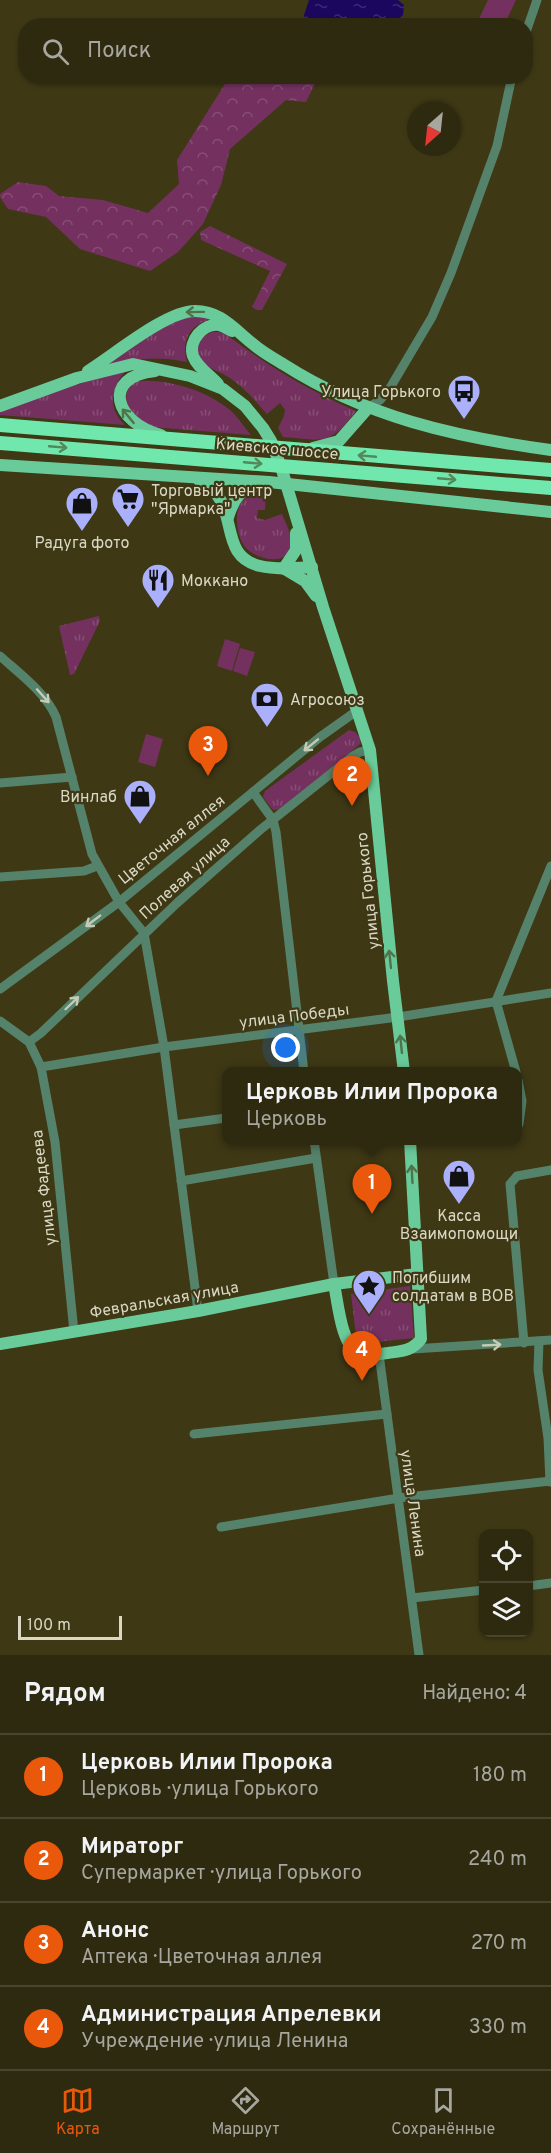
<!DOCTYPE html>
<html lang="ru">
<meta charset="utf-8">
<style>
:root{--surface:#2e2a10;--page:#363219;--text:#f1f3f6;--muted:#a7a79f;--line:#494630;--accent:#ea580c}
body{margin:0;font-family:Overpass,sans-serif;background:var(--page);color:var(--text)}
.controls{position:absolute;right:18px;bottom:18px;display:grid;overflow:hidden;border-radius:12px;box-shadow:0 2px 4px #0004}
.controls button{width:54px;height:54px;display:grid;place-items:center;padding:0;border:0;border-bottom:2px solid var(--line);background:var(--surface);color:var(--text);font:30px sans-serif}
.compass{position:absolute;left:407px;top:102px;width:54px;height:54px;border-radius:50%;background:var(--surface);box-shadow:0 2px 4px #0004;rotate:207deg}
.scale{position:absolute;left:18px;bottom:15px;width:104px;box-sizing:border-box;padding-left:6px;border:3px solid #dad8c4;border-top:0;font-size:16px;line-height:21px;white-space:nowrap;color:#dad8c4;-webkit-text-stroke:4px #3e3815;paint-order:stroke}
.you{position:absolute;left:286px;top:1048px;width:21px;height:21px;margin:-15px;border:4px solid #fff;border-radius:50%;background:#1a73e8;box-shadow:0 0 0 9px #1a73e833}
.badge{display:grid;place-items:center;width:39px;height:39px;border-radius:50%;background:var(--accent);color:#fff;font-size:20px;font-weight:700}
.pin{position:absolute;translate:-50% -50px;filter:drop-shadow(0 2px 3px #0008)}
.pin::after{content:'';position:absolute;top:32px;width:21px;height:18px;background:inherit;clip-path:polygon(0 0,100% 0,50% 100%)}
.popup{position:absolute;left:222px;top:1067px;width:300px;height:78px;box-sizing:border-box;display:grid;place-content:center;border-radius:12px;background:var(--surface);filter:drop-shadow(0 2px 4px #0005);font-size:20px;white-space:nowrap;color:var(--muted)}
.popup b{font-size:22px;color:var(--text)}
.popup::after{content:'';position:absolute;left:50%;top:100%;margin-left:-12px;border:12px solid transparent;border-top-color:var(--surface)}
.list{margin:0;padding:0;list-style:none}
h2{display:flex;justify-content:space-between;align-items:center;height:78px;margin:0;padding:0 24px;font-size:26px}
h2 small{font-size:20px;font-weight:400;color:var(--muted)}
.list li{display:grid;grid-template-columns:39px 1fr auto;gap:18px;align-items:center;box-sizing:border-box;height:84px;padding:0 24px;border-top:2px solid var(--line)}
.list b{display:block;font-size:22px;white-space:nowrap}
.list p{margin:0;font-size:20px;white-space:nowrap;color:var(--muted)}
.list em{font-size:20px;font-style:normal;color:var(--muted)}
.icon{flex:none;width:33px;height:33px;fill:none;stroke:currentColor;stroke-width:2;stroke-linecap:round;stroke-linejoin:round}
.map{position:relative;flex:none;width:551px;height:1655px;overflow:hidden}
.search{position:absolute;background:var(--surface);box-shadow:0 2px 4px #0004;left:18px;right:18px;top:18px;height:66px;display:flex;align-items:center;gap:15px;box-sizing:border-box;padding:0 21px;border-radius:24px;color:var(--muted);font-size:22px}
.sheet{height:414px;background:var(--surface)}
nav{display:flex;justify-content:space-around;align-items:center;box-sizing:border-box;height:84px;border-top:2px solid var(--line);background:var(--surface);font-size:16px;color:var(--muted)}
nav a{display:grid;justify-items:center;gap:3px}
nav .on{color:var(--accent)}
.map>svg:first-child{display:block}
.grass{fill:url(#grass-tufts)}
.forest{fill:url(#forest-crowns)}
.garden{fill:#743160}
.water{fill:url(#water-ripples)}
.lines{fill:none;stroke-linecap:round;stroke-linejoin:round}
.minor{stroke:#55826a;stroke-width:9}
.major{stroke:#6acb9a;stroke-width:12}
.highway{stroke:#70e8ad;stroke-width:14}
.oneway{stroke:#50734a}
.oneway2{stroke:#548759}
.oneway3{stroke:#c6cbb6}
.labels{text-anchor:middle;stroke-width:4.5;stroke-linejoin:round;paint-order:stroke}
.poi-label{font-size:16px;fill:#dad8c4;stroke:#3e3815;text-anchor:start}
.street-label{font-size:16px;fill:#dad8c4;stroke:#3e3815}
</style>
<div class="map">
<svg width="551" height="1655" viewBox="0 0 551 1655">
<defs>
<pattern id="grass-tufts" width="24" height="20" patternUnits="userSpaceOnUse" patternTransform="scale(1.5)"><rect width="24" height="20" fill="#743160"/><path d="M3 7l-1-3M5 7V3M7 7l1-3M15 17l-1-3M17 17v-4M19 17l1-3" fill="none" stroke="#874e75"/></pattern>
<pattern id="forest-crowns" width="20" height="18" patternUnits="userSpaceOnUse" patternTransform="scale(1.5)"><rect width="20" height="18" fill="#743160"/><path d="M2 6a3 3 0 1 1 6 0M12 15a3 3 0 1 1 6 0" fill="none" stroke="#874e75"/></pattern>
<pattern id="water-ripples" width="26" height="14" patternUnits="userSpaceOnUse" patternTransform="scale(1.5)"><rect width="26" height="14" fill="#1c075f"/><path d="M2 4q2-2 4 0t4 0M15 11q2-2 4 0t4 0" fill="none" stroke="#3c2a74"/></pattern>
</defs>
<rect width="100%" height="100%" fill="#3e3815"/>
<g class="grass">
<path d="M191,316L213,318C190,325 181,338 187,362C160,356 136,358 109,364L162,327Z"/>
<path d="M212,332H219L227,335C268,366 309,391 356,411C329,447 324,440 283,437L278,428L284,416L285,410L280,403L267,414C255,401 245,388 230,378C222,372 209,369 202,362C193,350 200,336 212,332Z"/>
<path d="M127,370C110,387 107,408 125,425L0,415V411L55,391Z"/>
<path d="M136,381C168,379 204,389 230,410C238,417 244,427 251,435L151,427L128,414C126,400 123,390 136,381Z"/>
<path d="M253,492H266L265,510H258L257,518L265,520L282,514C286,524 292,534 291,545C289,567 257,560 246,548C240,541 238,532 237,523C236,507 241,501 253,492Z"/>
<polygon points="99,616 100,621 74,674 70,675 59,626"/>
<polygon points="349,730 355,732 361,739 360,744 281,809 273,810 263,797 265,791"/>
<polygon points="410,1286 414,1338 357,1344 351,1294"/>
</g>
<g class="forest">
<polygon points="230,76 318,77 306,102 286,100 230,149 221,185 203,224 178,252 150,271 80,249 46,217 8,209 0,197 0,194 18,182 46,186 59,196 103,200 148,213 179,184 177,160"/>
<polygon points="210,226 287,264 262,310 257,310 252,307 270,271 201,240 200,232"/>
</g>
<g class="garden">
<polygon points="488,0 516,0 504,25 476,25"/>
<polygon points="225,639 240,644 232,671 217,666"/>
<polygon points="240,648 255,652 247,676 233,671"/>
<polygon points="146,734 163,739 155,767 138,762"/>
</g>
<path class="water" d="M309,0H398L404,5L403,15C389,29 368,21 350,20L343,25H306L304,15Z"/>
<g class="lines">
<g class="minor">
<polyline points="526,32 537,0"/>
<polyline points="368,408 380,400 390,388 432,317 451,273 497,146 512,76"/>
<path d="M0,656C20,674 45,692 56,717L92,854L119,902L144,933L164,1047L198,1311"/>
<polyline points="0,783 72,777"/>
<polyline points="253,792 273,820 276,832 304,1072"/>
<polyline points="0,877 84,871 97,866"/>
<polyline points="0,989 119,902 320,737 358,710"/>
<polyline points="0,1021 29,1042 41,1067 55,1142 74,1332"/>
<polyline points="29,1042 41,1033 177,903 260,830 353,756 360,752 370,750"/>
<polyline points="41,1067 164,1047 398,1017 551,993"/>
<polyline points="516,1072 496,1001 551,866"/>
<polyline points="518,1080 522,1101 519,1124"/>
<polyline points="174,1125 226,1118"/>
<polyline points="314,1140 334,1284"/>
<polyline points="181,1181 316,1158"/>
<polyline points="539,1341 538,1370 548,1438 550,1482"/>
<polyline points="524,1343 510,1184 517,1176 551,1170"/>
<polyline points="413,1349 551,1340"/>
<polyline points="379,1354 419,1655"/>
<polyline points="194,1434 387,1414"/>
<polyline points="221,1527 399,1498 551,1481"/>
<polyline points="528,1586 551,1583"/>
<polyline points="412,1598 484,1590"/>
</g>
<g class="major">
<path d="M88,371C114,355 166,311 195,311C221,311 234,329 253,344C262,352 273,358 283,364C366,417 455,437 551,450"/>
<path d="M155,371C100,377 115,423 161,435"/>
<path d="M218,384C210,375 197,367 193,356C188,341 203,323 219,325C223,326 228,329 232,331"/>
<polyline points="0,406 77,378 133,364 190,376 223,389 245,406 263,428 271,441 282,470 323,607 370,750 393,981 404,1072"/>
<polyline points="313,448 339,441 368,408"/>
<polyline points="0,465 269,482 551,512"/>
<path d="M199,480C244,502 214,555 260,566C277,570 295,568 312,567"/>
<path d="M228,517C234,499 239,490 259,485"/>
<polyline points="284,568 296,550 296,533"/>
<polyline points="285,569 305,581 316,596"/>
<path d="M334,1284C338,1302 341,1347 360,1354C368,1357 379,1354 388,1353C402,1351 412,1351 421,1339L410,1140"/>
<polyline points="0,1344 198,1311 334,1284 417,1274"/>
</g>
<g class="highway">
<polyline points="0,425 551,470"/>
<polyline points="0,443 551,488"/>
</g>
</g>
<defs><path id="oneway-shaft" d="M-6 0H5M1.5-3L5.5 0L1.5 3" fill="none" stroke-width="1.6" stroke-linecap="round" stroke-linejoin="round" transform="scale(1.5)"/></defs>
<g class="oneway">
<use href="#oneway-shaft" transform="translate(195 312) rotate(179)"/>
<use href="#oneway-shaft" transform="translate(128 416) rotate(-129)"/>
<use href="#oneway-shaft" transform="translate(390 959) rotate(-96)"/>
<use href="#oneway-shaft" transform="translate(401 1044) rotate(-96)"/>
<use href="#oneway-shaft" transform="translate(412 1174) rotate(-93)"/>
</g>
<g class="oneway2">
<use href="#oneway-shaft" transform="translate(58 447) rotate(5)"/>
<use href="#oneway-shaft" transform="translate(367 456) rotate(-175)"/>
<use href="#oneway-shaft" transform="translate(253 463) rotate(5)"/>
<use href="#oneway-shaft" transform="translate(447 479) rotate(5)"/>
</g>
<g class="oneway3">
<use href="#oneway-shaft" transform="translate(43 696) rotate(48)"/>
<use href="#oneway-shaft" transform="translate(311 745) rotate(141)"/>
<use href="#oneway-shaft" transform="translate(93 921) rotate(143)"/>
<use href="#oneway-shaft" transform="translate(72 1003) rotate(-44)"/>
<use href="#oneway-shaft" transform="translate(492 1345) rotate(-3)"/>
</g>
<defs>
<symbol id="bus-pin" viewBox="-11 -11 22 30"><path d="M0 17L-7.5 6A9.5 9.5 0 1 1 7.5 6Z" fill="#aab0fb" stroke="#3e3815"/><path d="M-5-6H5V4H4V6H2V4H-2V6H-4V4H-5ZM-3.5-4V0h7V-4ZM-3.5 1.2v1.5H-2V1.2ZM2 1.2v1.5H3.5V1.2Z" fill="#111"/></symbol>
<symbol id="supermarket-pin" viewBox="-11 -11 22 30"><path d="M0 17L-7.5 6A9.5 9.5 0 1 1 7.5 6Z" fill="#aab0fb" stroke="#3e3815"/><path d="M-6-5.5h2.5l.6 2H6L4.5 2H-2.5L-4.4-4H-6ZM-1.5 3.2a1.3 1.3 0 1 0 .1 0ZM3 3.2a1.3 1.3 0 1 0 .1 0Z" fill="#111"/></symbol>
<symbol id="shop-pin" viewBox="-11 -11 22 30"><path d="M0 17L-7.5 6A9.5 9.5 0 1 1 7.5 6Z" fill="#aab0fb" stroke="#3e3815"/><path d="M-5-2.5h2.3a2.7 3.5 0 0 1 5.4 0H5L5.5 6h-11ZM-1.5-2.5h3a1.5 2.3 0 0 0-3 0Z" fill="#111"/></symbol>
<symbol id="restaurant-pin" viewBox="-11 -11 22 30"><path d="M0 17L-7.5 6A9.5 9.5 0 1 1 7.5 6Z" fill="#aab0fb" stroke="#3e3815"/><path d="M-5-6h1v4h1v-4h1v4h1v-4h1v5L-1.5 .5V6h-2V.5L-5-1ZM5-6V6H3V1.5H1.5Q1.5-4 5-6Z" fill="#111"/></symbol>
<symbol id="bank-pin" viewBox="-11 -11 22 30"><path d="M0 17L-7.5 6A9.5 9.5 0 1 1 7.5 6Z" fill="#aab0fb" stroke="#3e3815"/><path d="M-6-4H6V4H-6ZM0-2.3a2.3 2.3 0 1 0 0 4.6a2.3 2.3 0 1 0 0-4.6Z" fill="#111"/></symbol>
<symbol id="sight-pin" viewBox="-11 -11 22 30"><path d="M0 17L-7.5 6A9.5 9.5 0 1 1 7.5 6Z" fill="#aab0fb" stroke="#3e3815"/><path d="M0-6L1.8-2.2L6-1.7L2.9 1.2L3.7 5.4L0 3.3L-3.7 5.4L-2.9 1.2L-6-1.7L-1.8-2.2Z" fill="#111"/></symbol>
</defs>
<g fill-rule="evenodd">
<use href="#bus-pin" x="445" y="372" width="38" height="52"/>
<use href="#supermarket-pin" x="109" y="480" width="38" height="52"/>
<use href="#shop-pin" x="63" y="484" width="38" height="52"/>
<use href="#restaurant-pin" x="139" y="561" width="38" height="52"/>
<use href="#bank-pin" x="248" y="680" width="38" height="52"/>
<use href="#shop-pin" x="121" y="777" width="38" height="52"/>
<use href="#shop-pin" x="440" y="1157" width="38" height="52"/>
<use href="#sight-pin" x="350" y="1267" width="38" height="52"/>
</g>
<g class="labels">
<g class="poi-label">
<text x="441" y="397" text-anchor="end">Улица Горького</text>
<text x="151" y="496">Торговый центр<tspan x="151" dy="18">"Ярмарка"</tspan></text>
<text x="82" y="548" text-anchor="middle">Радуга фото</text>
<text x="181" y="586">Моккано</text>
<text x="290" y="705">Агросоюз</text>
<text x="117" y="802" text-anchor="end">Винлаб</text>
<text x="459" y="1221" text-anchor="middle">Касса<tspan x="459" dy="18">Взаимопомощи</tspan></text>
<text x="392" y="1283">Погибшим<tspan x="392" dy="18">солдатам в ВОВ</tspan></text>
</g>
<g class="street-label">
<text transform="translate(277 448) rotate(5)" y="6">Киевское шоссе</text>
<text transform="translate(171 839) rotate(-39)" y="6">Цветочная аллея</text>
<text transform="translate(184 877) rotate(-42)" y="6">Полевая улица</text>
<text transform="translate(367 891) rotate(-96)" y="6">улица Горького</text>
<text transform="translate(294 1015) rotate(-7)" y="6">улица Победы</text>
<text transform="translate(43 1188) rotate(-97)" y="6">улица Фадеева</text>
<text transform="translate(164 1299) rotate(-10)" y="6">Февральская улица</text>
<text transform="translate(414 1503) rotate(82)" y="6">улица Ленина</text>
</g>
</g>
</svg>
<div class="controls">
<button><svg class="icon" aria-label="locate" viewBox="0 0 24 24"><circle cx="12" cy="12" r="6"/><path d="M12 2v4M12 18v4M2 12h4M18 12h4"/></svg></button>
<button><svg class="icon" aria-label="layers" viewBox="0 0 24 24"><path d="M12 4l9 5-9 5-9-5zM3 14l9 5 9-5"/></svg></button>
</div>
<svg class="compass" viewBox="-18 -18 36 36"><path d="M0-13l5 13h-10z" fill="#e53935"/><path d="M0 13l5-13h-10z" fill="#a7a79f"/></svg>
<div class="scale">100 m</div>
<div class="you"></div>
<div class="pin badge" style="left:372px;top:1214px">1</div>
<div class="popup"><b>Церковь Илии Пророка</b>Церковь</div>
<div class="pin badge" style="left:352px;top:806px">2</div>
<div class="pin badge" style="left:208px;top:776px">3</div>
<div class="pin badge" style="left:362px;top:1381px">4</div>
<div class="search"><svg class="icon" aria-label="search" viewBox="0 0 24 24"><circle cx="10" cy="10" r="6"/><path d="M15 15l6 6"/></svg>Поиск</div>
</div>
<section class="sheet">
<h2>Рядом<small>Найдено: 4</small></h2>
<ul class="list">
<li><span class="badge">1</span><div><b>Церковь Илии Пророка</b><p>Церковь · улица Горького</p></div><em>180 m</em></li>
<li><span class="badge">2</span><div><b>Мираторг</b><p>Супермаркет · улица Горького</p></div><em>240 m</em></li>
<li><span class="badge">3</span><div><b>Анонс</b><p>Аптека · Цветочная аллея</p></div><em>270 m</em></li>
<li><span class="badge">4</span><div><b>Администрация Апрелевки</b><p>Учреждение · улица Ленина</p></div><em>330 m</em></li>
</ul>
</section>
<nav>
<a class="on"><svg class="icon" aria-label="map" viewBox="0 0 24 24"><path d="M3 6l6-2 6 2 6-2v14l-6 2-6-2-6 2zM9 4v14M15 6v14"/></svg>Карта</a>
<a><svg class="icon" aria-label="directions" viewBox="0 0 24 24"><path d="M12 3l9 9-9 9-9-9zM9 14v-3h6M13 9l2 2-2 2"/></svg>Маршрут</a>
<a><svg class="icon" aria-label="saved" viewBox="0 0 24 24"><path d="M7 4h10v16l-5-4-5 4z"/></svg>Сохранённые</a>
</nav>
